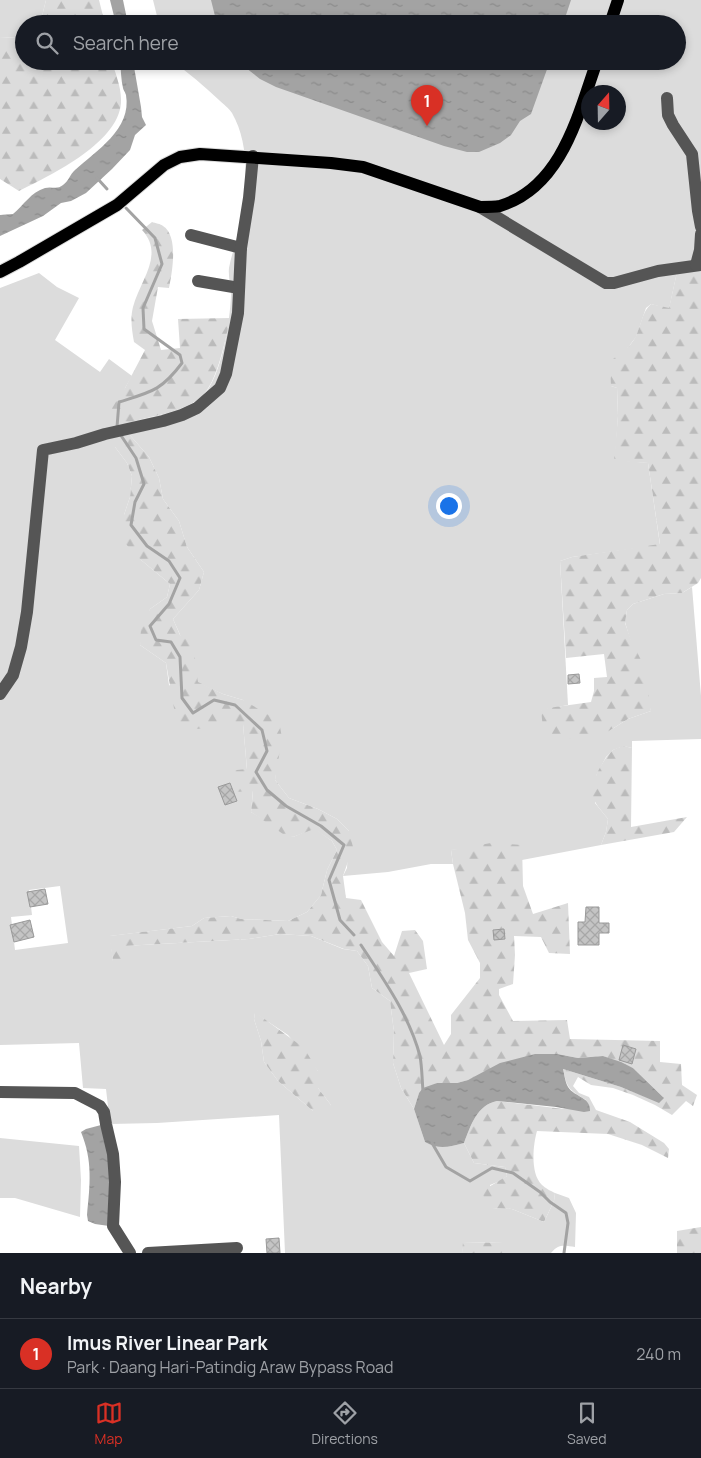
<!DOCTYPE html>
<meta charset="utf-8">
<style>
:root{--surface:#171b24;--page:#20242c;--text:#f1f3f6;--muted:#9ea1a6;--line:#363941;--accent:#d93025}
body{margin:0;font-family:Manrope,sans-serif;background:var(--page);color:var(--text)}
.compass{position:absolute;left:581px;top:85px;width:45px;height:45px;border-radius:50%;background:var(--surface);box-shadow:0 2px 8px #0003;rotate:20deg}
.you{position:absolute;left:448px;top:505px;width:18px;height:18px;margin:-12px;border:4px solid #fff;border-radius:50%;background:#1a73e8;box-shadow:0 0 0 8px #1a73e833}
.badge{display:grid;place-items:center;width:32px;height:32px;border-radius:50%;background:var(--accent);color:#fff;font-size:16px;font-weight:700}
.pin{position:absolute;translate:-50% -41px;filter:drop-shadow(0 1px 2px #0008)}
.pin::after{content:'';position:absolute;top:26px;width:18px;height:15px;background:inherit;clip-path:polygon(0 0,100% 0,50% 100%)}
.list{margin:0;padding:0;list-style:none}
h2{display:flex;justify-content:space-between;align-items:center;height:65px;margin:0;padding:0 20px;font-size:21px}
h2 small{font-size:16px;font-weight:400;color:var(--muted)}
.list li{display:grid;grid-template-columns:32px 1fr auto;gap:15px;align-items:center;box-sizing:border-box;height:70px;padding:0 20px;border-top:1px solid var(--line)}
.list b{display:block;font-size:19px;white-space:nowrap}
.list p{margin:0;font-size:16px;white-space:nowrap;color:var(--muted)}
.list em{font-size:16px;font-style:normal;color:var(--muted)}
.icon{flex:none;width:28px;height:28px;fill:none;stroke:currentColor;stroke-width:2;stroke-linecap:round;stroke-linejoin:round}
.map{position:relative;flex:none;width:701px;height:1253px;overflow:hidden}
.search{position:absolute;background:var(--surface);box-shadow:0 2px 8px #0003;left:15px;right:15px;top:15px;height:55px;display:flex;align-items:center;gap:12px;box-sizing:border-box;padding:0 18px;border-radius:28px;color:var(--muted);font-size:19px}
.sheet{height:135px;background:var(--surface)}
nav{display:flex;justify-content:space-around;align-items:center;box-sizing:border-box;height:70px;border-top:1px solid var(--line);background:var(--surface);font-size:14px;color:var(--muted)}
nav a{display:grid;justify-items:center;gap:2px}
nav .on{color:var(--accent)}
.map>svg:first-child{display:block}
.green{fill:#dcdcdc;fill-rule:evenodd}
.forest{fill:url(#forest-firs)}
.water{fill:url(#water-ripples)}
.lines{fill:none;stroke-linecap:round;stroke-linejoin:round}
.stream{stroke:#a3a3a3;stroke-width:3}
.building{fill:url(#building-cross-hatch);stroke:#999}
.major-casing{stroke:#dbdbdb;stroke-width:14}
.minor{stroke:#555;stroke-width:12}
.major{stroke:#000;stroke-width:12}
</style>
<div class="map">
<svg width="701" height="1253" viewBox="0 0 701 1253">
<defs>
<pattern id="forest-firs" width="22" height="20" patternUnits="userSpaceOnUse" patternTransform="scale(1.25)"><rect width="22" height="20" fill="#dcdcdc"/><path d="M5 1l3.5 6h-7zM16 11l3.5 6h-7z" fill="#bbb"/></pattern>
<pattern id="water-ripples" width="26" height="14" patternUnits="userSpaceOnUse" patternTransform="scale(1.25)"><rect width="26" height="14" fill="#a3a3a3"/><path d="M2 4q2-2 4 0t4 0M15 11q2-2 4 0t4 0" fill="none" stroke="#8b8b8b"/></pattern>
<pattern id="building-cross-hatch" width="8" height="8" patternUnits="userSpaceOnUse" patternTransform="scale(1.25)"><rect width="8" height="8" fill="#c4c4c4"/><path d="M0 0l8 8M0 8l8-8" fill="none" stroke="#a7a7a7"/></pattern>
</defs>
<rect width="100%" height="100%" fill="#fff"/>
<g class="green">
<polygon points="0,0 46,0 40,24 24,24 24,38 0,37"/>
<path d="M153,0H701V272H677L669,309L651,304L646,308L636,337L626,350L611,386L617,388L618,416L615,460L648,463L660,545L572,557L560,561L568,705L541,710L609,731L628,719L651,711L625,622L627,610L633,604L664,594L682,593L692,587L701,696V739L632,741V748L624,746L613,750L606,757L596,776L595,803L608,819L606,832L601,845L522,860V845L451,850L453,864H431L388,872L343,876L347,868L349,831L337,819L318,809L289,798L275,780L277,760L243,700L223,694L198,683L195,668L173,619L199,590L204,572L187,547L179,521L163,499L159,478L149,457L129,434V422C148,418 190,410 203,396C222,375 230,322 231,295C231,286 228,277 229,268C231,256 236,244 238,232C246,194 252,148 232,113C229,108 223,104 219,100C204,86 189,73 172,61H677V24H159ZM588,92H618V122H588Z"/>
<path d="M39,273L57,287L79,298L55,340L100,372L109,359L132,376L125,388L115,447L127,463L132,476L130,497L124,515L141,560L170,584L167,597L150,609L140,645L166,663L169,685L243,724L247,770L253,790L251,812L293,837L314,828L332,841L337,850L327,870L321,895L307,912L288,921L241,919L231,916L204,918L192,926L110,936L113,961L124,946L249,939L280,934L311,936L343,949L357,951L368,966L372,988L390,1001L394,1032L393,1063L401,1088L414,1109L425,1142C438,1150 450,1147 464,1143L474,1163L505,1167L507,1176L500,1181L490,1185L492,1208L512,1209L544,1222L554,1201L555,1193L569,1198L576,1213L575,1247C564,1245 558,1244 551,1253H503V1243L464,1242L462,1253H285L279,1115L157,1123L110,1124L106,1089L83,1088L79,1043L0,1045V288ZM60,886L68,943L15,950L11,917L32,915L29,890ZM255,1013L288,1035L318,1071V1088L331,1105L313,1111L278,1081L264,1062L261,1041L254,1019Z"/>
<polygon points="0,1138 79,1146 81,1180 80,1217 15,1198 0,1198"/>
</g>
<g class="forest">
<polygon points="46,0 99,0 105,24 40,24"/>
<path d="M0,37L24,38V61H112C115,73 121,86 121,99C123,141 51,175 19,191L0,179Z"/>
<path d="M152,222C155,223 161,224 163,226C179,236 172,273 169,288L158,287L152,321L161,350L180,348L178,319L230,318C226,338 217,384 201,397C181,414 152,415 129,423V434L149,457L159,478L163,499L179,521L187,547L204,572L199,590L173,619L180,635L193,642L198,682L223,694L243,700L279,721L282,738L275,780L289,798L318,809L337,819L349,831L353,847L343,876L346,898L361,900L382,942L394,956L402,931L415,930L423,941L427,969L409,973L444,1045L451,1034V1015L480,978V963L468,940L465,913L453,864L451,850L491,843L522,845L523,886L533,914L568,903L570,954L549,953L541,937L514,936L515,955L513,984L499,989V995L513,1021L567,1020L570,1039L660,1041V1062L681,1064L682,1085L697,1095L693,1106L686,1101L672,1115L655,1105L633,1095L613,1088L591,1085L578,1077L573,1086L579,1093L589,1097L596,1110L630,1122L664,1143L669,1149L668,1158L642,1145L608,1134L537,1131C533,1145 530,1174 542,1185C545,1188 551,1191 555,1193L554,1201L544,1222L512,1209L492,1208L486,1205L482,1191L507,1176L505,1167L474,1163L464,1143C471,1125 477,1105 497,1101L564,1109L586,1100C568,1089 567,1088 563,1069L621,1087L659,1102L663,1097L633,1068L603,1056L578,1058L557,1054L483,1074L468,1080L457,1083H437L419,1093L414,1109L401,1088L393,1063L394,1032L390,1001L372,988L368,966L357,951L344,949L311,936L280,934L249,939L124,946V961H113L109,936L192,926L204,918L231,916L241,919L288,921L307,912L321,895L327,870L337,850L332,841L314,829L293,837L283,834L251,812L253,791L234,792L227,771L247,769L243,724L178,731L166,663L140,645L141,628L150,609L167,597L170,584L141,560L123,541L124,515L130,497L132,476L127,463L115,447L111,438L109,426L112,407L125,388L145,350L134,342C132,330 130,319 133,307C140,280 165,255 142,230Z"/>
<path d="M677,272H701V578L698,583L682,593L664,594L633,604L627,610L625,623L631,640L644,666L651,711L628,719L609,731L582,738L558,740L543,729L541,709L591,702L594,691V678L607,677L604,654L566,658L560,561L572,557L660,544L648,463L614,461L618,416L617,388L611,386L610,361C620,354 630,348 636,336C641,325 642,312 651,304L669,308Z"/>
<path d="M624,746L632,748L631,827L687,817L674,832L601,845L606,832L608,819C602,811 593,803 592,792C591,782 604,757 613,750C616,748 620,747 624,746Z"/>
<polygon points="255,1012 304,1048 318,1071 318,1088 331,1105 323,1113 313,1111 278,1081 264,1062 261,1041 254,1019"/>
<polygon points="701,1227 701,1253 677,1253 677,1231"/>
<polygon points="463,1242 503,1243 503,1253 462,1253"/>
</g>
<g class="water">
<polygon points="110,0 123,0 128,24 116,24"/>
<polygon points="211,0 571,0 563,24 217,24"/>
<path d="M120,61H133L141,107L142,117L146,125L135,135L130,150L112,169L86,193L71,201L61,203L43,216L0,236V215L13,214C24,205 31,192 45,188C52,186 57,190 63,185C69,181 70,174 75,170C96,151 132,129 126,95C126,94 123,89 123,88C121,80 121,70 120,61Z"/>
<polygon points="237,61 550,61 531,114 520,121 511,135 500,143 479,152 467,152 444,146 276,87 260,79"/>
<path d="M535,1054H557L578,1058L603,1056L621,1062L633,1068L664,1098L659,1103L621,1087L563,1069C564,1073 565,1080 567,1085C572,1097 591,1096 590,1111L584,1112L556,1107L497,1101C477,1105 471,1125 464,1143C450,1147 438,1150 425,1142L414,1109L419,1093L423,1088L437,1083H457L468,1080L500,1063Z"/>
<path d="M101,1125L110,1153L109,1226L95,1224L88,1221L87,1215C90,1185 93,1161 81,1132L86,1129Z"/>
</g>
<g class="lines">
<g class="stream">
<polyline points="97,178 107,189"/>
<path d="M117,427L119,402C151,392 161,391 182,363L180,355L144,329L143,308L162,264L155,238L126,208"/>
<polyline points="120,434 136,458 144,484 135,502 131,525 147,546 169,561 180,578 169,604 150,626 156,640 171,642 180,657 182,698 193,713 214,700 235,705 262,730 267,751 256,772 267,790 286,806 321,826 344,845 329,880 340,920 354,935"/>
<path d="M361,945C384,980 409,1015 420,1056C422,1067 422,1079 423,1091"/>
<polyline points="432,1143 446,1167 470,1181 492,1168 513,1173 540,1192 550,1202 566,1213 568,1223 564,1253"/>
</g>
</g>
<g class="building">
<polygon points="579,674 580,683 568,684 568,675"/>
<polygon points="230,783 237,801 225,805 218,787"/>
<polygon points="45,889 48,904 30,907 27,892"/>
<polygon points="586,907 599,907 599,923 609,923 609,933 599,933 599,945 578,945 578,922 585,922"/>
<polygon points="30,920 34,937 14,942 10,925"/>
<polygon points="504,929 505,939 494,940 493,930"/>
<polygon points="623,1045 636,1049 632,1064 619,1060"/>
<polygon points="279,1238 280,1253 267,1253 266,1239"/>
</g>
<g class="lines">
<defs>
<g id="major">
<polyline points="610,24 618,0"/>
<path d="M0,272L19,262L117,205L164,165L180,157L200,154L331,163L363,167L480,207C487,207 494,207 500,206C562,187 578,115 597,61"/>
</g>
</defs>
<use href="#major" class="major-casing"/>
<g class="minor">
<polyline points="667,98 668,115 673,125 692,154 698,211 701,227"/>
<polyline points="480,207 606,283 614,283 658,271 701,265"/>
<polyline points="191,235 241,248"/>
<polyline points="696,265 700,250 701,234"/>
<polyline points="198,281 239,288"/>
<polyline points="0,694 13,675 21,647 27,612 43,450 76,443 105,434 163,421 182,415 197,408 220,388 226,374 238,313 241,248 249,198 253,156"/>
<polyline points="0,1092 75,1093 100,1106 104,1112 106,1124 113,1154 115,1182 113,1226 130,1253"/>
<polyline points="148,1253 237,1248"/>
</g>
<use href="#major" class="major"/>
</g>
</svg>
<svg class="compass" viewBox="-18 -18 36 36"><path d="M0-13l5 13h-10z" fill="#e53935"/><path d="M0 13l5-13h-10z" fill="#9ea1a6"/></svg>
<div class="you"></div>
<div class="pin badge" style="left:427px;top:126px">1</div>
<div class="search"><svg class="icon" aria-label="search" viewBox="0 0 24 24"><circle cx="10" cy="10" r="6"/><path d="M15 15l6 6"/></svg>Search here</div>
</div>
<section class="sheet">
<h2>Nearby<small></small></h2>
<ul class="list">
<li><span class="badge">1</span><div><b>Imus River Linear Park</b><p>Park · Daang Hari-Patindig Araw Bypass Road</p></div><em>240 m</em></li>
</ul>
</section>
<nav>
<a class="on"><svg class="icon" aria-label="map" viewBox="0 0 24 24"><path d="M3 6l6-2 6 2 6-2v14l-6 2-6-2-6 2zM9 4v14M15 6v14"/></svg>Map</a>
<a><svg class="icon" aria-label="directions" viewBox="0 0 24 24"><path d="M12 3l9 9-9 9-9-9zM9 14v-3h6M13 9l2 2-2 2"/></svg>Directions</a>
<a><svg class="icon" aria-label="saved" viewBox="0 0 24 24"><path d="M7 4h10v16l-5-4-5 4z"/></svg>Saved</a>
</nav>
